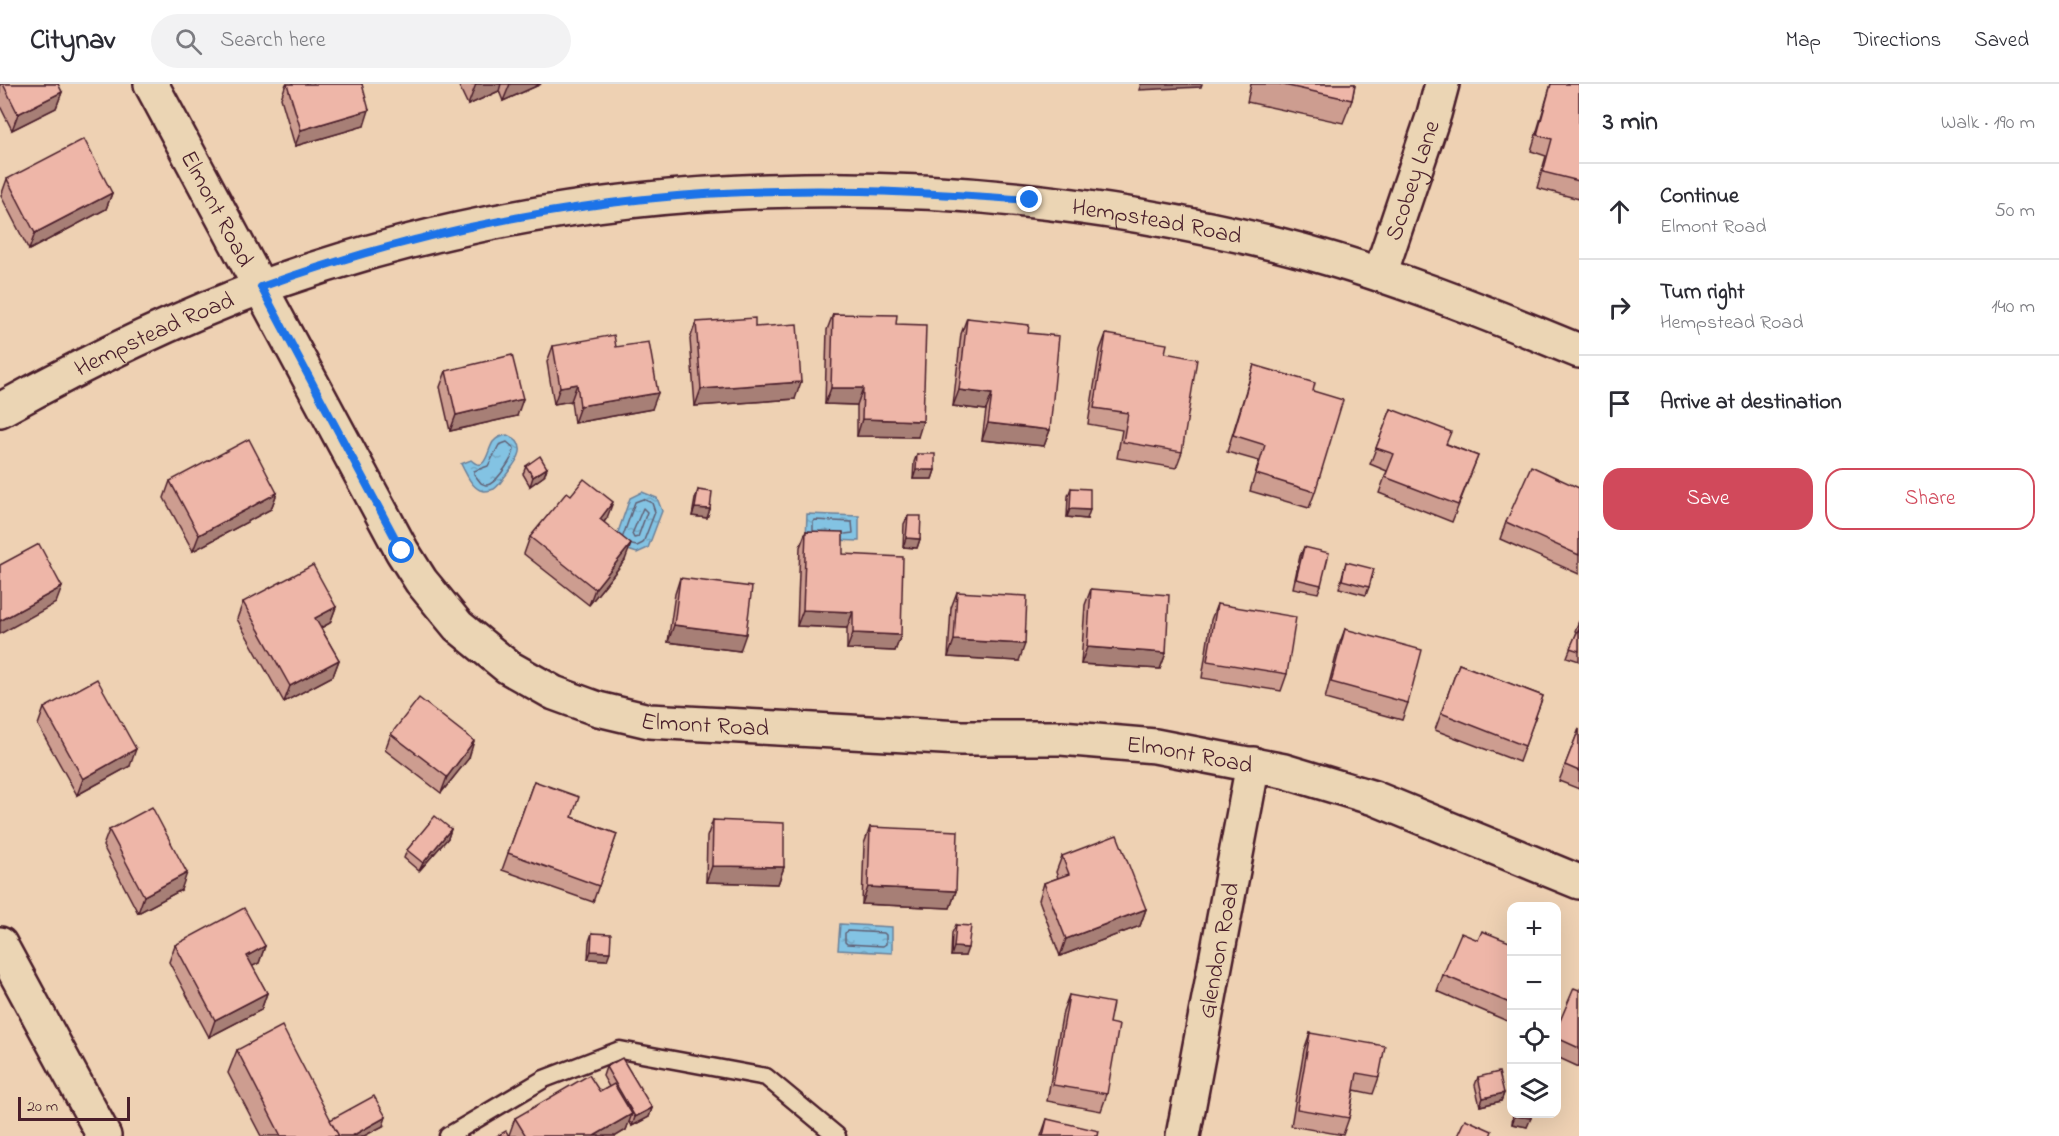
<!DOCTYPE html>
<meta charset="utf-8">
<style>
:root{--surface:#fff;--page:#f2f2f3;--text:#2b2b33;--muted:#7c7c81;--line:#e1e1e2;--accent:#d1495b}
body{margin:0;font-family:"Indie Flower",sans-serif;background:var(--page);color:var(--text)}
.controls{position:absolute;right:18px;bottom:18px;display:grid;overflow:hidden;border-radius:12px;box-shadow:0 6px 24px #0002}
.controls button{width:54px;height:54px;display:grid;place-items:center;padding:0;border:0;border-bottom:2px solid var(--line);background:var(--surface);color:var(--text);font:30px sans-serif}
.scale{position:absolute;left:18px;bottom:15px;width:112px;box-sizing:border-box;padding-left:6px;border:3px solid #4a1f2b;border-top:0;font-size:16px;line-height:21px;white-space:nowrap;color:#4a1f2b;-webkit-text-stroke:4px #ebd5b4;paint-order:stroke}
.stop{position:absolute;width:18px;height:18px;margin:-14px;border:4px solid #1a73e8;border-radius:50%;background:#fff}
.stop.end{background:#1a73e8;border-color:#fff;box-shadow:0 2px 6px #0008}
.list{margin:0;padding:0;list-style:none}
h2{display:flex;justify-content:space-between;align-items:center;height:78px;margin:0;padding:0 24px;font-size:26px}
h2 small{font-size:20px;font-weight:400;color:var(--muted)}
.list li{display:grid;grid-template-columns:39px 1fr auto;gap:18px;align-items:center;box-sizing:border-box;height:96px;padding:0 24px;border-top:2px solid var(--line)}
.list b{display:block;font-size:22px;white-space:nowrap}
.list p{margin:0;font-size:20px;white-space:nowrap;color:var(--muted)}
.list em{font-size:20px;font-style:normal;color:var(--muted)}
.actions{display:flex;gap:12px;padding:18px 24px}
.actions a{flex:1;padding:14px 0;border:2px solid var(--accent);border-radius:18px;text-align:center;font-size:21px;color:var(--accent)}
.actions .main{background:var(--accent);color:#fff}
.icon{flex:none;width:33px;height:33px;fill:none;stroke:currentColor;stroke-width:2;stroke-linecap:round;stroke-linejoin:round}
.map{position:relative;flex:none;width:1579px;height:1052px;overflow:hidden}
header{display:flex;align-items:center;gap:36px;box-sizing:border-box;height:84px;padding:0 30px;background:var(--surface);border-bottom:2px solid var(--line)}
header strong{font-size:28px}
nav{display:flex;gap:33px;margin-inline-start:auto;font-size:21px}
.search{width:420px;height:54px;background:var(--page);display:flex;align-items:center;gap:15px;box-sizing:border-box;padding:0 21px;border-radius:33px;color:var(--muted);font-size:22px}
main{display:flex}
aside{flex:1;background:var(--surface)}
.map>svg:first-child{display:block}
.water{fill:url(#water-ripples);stroke:#6c8199;stroke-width:1.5}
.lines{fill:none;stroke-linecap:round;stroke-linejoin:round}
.shore{stroke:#616175;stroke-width:1.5}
.service-casing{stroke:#4a1f2b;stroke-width:21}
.minor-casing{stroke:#4a1f2b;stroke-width:38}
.tertiary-casing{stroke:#4a1f2b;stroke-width:38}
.service{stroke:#ebd5b4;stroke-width:16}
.minor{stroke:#ebd5b4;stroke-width:33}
.tertiary{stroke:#ebd5b4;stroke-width:33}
.wall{fill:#cd9d90;stroke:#4a1f2b;stroke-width:1.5}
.shaded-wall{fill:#a77f76;stroke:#4a1f2b;stroke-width:1.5}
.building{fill:#eeb6a8;stroke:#4a1f2b;stroke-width:1.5}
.route{stroke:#1a73e8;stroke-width:8}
.labels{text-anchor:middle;stroke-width:4.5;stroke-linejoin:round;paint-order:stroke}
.street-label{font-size:24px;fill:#4a1f2b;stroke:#ebd5b4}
</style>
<header>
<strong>Citynav</strong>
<div class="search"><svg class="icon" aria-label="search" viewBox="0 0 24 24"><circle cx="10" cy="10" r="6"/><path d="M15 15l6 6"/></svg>Search here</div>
<nav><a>Map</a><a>Directions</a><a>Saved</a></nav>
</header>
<main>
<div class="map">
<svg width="1579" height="1052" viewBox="0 0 1579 1052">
<defs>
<pattern id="water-ripples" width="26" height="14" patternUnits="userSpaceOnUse" patternTransform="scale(1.5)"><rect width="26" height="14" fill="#83c3e3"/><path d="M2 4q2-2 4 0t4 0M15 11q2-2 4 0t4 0" fill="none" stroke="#73a7c3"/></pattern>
</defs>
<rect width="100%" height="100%" fill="#eed1b3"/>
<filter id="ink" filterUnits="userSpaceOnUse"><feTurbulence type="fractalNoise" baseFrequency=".0167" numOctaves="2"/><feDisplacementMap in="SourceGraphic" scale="12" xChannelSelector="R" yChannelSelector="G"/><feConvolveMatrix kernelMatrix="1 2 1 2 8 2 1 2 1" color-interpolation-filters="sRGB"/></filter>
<g filter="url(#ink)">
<g class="water">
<path d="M507,351C531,361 517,377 506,391C502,396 499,402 494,405C489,407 485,408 480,406C471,402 466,389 461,380L471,376C486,390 487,367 493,358C497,353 501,352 507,351Z"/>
<polygon points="642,408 657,414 662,427 648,464 637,469 621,464 616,454 630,414"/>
<polygon points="807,430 859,432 859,457 806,455"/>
<polygon points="840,840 892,843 892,869 838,866"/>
</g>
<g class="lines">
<g class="shore">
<path d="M507,358L514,364C515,372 498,396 490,400C486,402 485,401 481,399L474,390V387L488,382L499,361Z"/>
<polygon points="643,424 647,428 638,453 634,454 632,450"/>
<polyline points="813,446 813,438 815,436 852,438 853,449 845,450"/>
<polyline points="623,452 635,418 643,415 652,419 655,428 643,459 637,462 632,461"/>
<polygon points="848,847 884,849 886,851 886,860 883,862 847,860 845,858 845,849"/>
</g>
<defs>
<polyline id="service" points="448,1052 544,995 620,966 766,993 837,1052"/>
<g id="minor">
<path id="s1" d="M151,0L402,467L421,497L458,542L508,583L554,609L598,625L649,637L961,654H1061L1155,662L1284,687L1374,714L1579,798"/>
<path id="s2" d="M1380,190L1434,30L1442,0"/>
<path id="s3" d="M0,326C92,275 185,229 284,195C601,85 952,81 1276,160C1380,186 1480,226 1579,267"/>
<path id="s4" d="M1183,1052L1253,680"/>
</g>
<polyline id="tertiary" points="0,860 104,1052"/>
</defs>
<use href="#service" class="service-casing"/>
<use href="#minor" class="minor-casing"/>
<use href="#tertiary" class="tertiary-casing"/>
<use href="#service" class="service"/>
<use href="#minor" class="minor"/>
<use href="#tertiary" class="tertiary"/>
</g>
<g class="wall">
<polygon points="0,0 58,0 62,8 56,24 12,46 0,22"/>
<polygon points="286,0 362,0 364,42 295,62 281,14"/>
<polygon points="458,0 541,0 503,17 499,7 468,21"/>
<polygon points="1251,0 1355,0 1352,16 1343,39 1247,18"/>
<polygon points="1551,0 1579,0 1579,115 1537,104 1546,72 1531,67"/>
<polygon points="7,95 112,109 106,125 29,166 1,112"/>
<polygon points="833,230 896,240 918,353 857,352 857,321 825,320 827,246"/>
<polygon points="967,234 1028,249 1050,346 1044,362 982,356 986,326 953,322 961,250"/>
<polygon points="696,238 755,243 795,315 695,322 690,255"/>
<polygon points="1106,250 1165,269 1182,368 1176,384 1117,374 1122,346 1088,340 1100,266"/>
<polygon points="553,262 616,263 652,325 574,339 571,317 554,320 547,278"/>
<polygon points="1254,281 1313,307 1315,408 1309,424 1250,407 1259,377 1227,368 1249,297"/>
<polygon points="446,287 517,332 450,347 440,303"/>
<polygon points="1391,325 1447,360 1478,372 1452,438 1379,409 1387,387 1370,380"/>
<polygon points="917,370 935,386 932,395 913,395 914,378"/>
<polygon points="526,382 547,384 544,392 530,402 523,390"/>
<polygon points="170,397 277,409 271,425 193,467 164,414"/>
<polygon points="1071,404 1087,435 1067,433 1068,412"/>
<polygon points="1579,404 1579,490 1500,455 1506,438"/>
<polygon points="698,406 710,425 707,434 692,432 695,415"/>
<polygon points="908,432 920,455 917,464 903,463 904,440"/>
<polygon points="607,434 604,438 625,476 589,521 524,470 530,453"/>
<polygon points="806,447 843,470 901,551 895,567 847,565 847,544 797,542 800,463"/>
<polygon points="1304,463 1321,501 1318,509 1293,504 1300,472"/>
<polygon points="1346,478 1369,503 1366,511 1339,504"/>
<polygon points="680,494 740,567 668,558 675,510"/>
<polygon points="1091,505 1166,569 1160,585 1081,580 1085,521"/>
<polygon points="957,508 1019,577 948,573 951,524"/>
<polygon points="243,518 336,523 330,539 321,544 339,576 333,592 284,618 237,535"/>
<polygon points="1217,520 1287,590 1281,607 1202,594 1211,536"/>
<polygon points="1579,537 1579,577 1567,573 1577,548 1575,547"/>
<polygon points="1345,545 1408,619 1402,636 1325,615 1339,561"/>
<polygon points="1459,580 1543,612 1519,678 1435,646"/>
<polygon points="44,624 130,682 77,711 38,641"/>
<polygon points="1579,645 1579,705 1559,697"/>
<polygon points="391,650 469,674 441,709 385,666"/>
<polygon points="534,697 572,733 617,750 593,818 502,786"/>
<polygon points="713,736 784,783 778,800 706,798 707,753"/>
<polygon points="870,743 956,807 950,824 862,820 864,760"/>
<polygon points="451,745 448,754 419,787 404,774 407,766"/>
<polygon points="109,746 181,806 138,829 103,762"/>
<polygon points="1062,772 1146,825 1140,842 1060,872 1039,816 1044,799 1058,794 1056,788"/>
<polygon points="956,841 965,872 951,872 952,849"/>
<polygon points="592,849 607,876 588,875 589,858"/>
<polygon points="1478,856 1512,859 1512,939 1437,907 1443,891"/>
<polygon points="175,861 265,862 259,879 252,882 267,909 261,926 209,953 169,878"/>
<polygon points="1579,906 1579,983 1557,973 1557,944"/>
<polygon points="1069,911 1109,939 1107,1010 1101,1027 1047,1017 1063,927"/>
<polygon points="1310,949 1379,993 1373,1010 1354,1006 1349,1034 1343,1051 1291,1042 1304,966"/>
<polygon points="237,966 330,1036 383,1042 364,1052 261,1052 228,989"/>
<polygon points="606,983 652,1024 649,1033 632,1042 629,1037 626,1046 616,1052 510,1052 509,1051 515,1034 600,1008 609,1003 603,992"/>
<polygon points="1478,993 1504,1009 1501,1017 1480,1022 1475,1001"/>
<polygon points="1513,1029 1531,1029 1527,1043 1512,1040"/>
<polygon points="1047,1035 1098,1052 1041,1052"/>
</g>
<g class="shaded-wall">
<polygon points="476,0 501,0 499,7 468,21"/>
<polygon points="510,0 541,0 503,17"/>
<polygon points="1141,0 1202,0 1201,3 1139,6"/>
<polygon points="62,8 56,24 12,46 18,30"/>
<polygon points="369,26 364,42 295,62 301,46"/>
<polygon points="112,109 106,125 29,166 35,149"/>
<polygon points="801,298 795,315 695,322 701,305"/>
<polygon points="577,300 571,317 554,320 560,303"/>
<polygon points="831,304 863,304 857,321 825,320"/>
<polygon points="959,306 992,310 986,326 953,322"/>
<polygon points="658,309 652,325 574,339 580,322"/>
<polygon points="523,315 517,332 450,347 456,331"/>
<polygon points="862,335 923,337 918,353 857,352"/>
<polygon points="988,339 1050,346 1044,362 982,356"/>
<polygon points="547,384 544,392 530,402 533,393"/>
<polygon points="916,386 935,386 932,395 913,395"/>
<polygon points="277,409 271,425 193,467 199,451"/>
<polygon points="613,418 607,434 594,451 600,435"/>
<polygon points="695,424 710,425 707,434 692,432"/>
<polygon points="1070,425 1090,426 1087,435 1067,433"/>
<polygon points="906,454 920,455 917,464 903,463"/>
<polygon points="631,460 625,476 589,521 595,505"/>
<polygon points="62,503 56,519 0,550 0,537"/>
<polygon points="336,523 330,539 309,550 315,534"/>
<polygon points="803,526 853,528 847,544 797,542"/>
<polygon points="674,541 746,550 740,567 668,558"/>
<polygon points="853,549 901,551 895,567 847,565"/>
<polygon points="954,556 1025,560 1019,577 948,573"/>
<polygon points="1087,563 1166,569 1160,585 1081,580"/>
<polygon points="339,576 333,592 284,618 290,602"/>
<polygon points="474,657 469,674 441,709 447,693"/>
<polygon points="136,665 130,682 77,711 83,695"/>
<polygon points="451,745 448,754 419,787 423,779"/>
<polygon points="712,782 784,783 778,800 706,798"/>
<polygon points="187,789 181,806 138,829 144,812"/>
<polygon points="868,803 956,807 950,824 862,820"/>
<polygon points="1146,825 1140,842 1060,872 1066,855"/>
<polygon points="265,862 259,879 241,888 247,872"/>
<polygon points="954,863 968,864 965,872 951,872"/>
<polygon points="591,867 610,868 607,876 588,875"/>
<polygon points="267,909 261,926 209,953 215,936"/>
<polygon points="1504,1009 1501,1017 1480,1022 1483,1014"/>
<polygon points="652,1024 649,1033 632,1042 635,1033"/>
<polygon points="632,1030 626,1046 616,1052 594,1052"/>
<polygon points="1515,1032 1531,1034 1527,1043 1512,1040"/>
<polygon points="386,1033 383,1042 364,1052 352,1052"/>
</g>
<g class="building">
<polygon points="3,0 58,0 62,8 18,30"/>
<polygon points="287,0 362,0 369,26 301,46"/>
<polygon points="1279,0 1355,0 1352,16"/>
<polygon points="1551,0 1579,0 1579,97 1543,88 1552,55 1537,51"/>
<polygon points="84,55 112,109 35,149 7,95"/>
<polygon points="833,230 897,231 896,240 926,241 923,337 862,335 863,304 831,304"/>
<polygon points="755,234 755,243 797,240 801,298 701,305 696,238"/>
<polygon points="967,234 1029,241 1028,249 1059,252 1050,346 988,339 992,310 959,306"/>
<polygon points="1106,250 1167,260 1165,269 1197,275 1182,368 1123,358 1128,329 1094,324"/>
<polygon points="614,251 616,263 649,258 658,309 580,322 577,300 560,303 553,262"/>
<polygon points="512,271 523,315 456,331 446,287"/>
<polygon points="1254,281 1315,299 1313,307 1343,316 1315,408 1256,390 1265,361 1233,351"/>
<polygon points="1391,325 1451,348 1446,360 1478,372 1458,421 1385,393 1394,370 1376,364"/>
<polygon points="249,355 277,409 199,451 170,397"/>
<polygon points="917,370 935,370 935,386 916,386"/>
<polygon points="540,372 547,384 533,393 526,382"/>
<polygon points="1531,382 1579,404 1579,471 1506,438"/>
<polygon points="584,395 613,418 600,435 631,460 595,505 530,453 567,408 571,411"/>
<polygon points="1071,404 1090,405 1090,426 1070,425"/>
<polygon points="698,406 712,408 710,425 695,424"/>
<polygon points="908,432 921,432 920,455 906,454"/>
<polygon points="806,447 843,448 843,470 903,473 901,551 853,549 853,528 803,526"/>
<polygon points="39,460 62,503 0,537 0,481"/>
<polygon points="1304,463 1329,469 1321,501 1296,495"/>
<polygon points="1346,478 1374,485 1369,503 1342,496"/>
<polygon points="313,481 336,523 315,534 339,576 290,602 243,518"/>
<polygon points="680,494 752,503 746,550 674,541"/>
<polygon points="1091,505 1169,511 1166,569 1087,563"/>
<polygon points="957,508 1027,512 1025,560 954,556"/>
<polygon points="1217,520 1296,533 1287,590 1207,577"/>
<polygon points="1579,544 1579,567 1570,564"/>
<polygon points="1345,545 1422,566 1408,619 1331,598"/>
<polygon points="1459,580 1543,612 1525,662 1441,629"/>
<polygon points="97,595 136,665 83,695 44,624"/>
<polygon points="419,614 474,657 447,693 391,650"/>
<polygon points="1579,645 1579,687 1565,681"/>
<polygon points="534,697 579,713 572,733 617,750 599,802 508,769"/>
<polygon points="152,723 187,789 144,812 109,746"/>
<polygon points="435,732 451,745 423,779 407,766"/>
<polygon points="713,736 784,739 784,783 712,782"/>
<polygon points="870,743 958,747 956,807 868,803"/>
<polygon points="1117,751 1146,825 1066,855 1044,799 1069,790 1062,772"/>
<polygon points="244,824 265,862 247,872 267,909 215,936 175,861"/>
<polygon points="956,841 971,842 968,864 954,863"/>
<polygon points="1482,847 1512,859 1512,920 1443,891 1461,849 1478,856"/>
<polygon points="592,849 611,850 610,868 591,867"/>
<polygon points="1574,904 1579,906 1579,964 1557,954 1557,944"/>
<polygon points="1069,911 1113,919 1109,939 1119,941 1107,1010 1053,1001"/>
<polygon points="282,942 339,1052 281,1052 237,966"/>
<polygon points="1310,949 1385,962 1379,993 1357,989 1349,1034 1297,1025"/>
<polygon points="622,974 652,1024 635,1033 606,983"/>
<polygon points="1499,988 1504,1009 1483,1014 1478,993"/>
<polygon points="589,991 600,1008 614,1000 632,1030 594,1052 526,1052 515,1034"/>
<polygon points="374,1012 386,1033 352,1052 339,1052 330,1036"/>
<polygon points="1515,1029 1531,1029 1531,1034 1515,1032"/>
<polygon points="1047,1035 1099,1047 1098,1052 1043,1052"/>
<polygon points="1465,1035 1492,1047 1490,1052 1457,1052"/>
<polygon points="506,1047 509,1052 497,1052"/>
</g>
</g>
<g class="lines" filter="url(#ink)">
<path class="route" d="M402,467L261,203C423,144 607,109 780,107C864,105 947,110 1030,116"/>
</g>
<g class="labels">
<g class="street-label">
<text dy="8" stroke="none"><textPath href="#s2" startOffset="99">Scobey Lane</textPath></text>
<text dy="8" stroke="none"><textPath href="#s1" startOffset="141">Elmont Road</textPath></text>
<text dy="8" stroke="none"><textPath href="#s3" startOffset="1198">Hempstead Road</textPath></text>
<text dy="8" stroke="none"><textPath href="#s3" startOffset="172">Hempstead Road</textPath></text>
<text dy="8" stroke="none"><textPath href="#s1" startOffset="897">Elmont Road</textPath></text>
<text dy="8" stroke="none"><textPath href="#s1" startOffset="1383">Elmont Road</textPath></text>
<text dy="8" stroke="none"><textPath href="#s4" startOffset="189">Glendon Road</textPath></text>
</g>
</g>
</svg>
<div class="controls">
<button>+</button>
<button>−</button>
<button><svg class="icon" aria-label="locate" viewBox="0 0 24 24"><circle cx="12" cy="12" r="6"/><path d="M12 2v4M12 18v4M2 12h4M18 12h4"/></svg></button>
<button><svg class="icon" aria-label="layers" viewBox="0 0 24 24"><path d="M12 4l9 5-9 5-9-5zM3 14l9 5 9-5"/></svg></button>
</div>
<div class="scale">20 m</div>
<div class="stop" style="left:402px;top:467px"></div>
<div class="stop end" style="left:1030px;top:116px"></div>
</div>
<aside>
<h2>3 min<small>Walk · 190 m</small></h2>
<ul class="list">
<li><svg class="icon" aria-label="ahead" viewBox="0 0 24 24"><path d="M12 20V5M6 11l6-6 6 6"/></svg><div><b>Continue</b><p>Elmont Road</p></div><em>50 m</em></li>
<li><svg class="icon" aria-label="right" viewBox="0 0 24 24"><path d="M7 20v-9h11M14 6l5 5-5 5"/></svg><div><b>Turn right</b><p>Hempstead Road</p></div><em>140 m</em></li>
<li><svg class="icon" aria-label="arrive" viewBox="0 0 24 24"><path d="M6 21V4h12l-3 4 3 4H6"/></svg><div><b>Arrive at destination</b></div></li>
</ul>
<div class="actions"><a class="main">Save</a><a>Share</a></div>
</aside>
</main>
